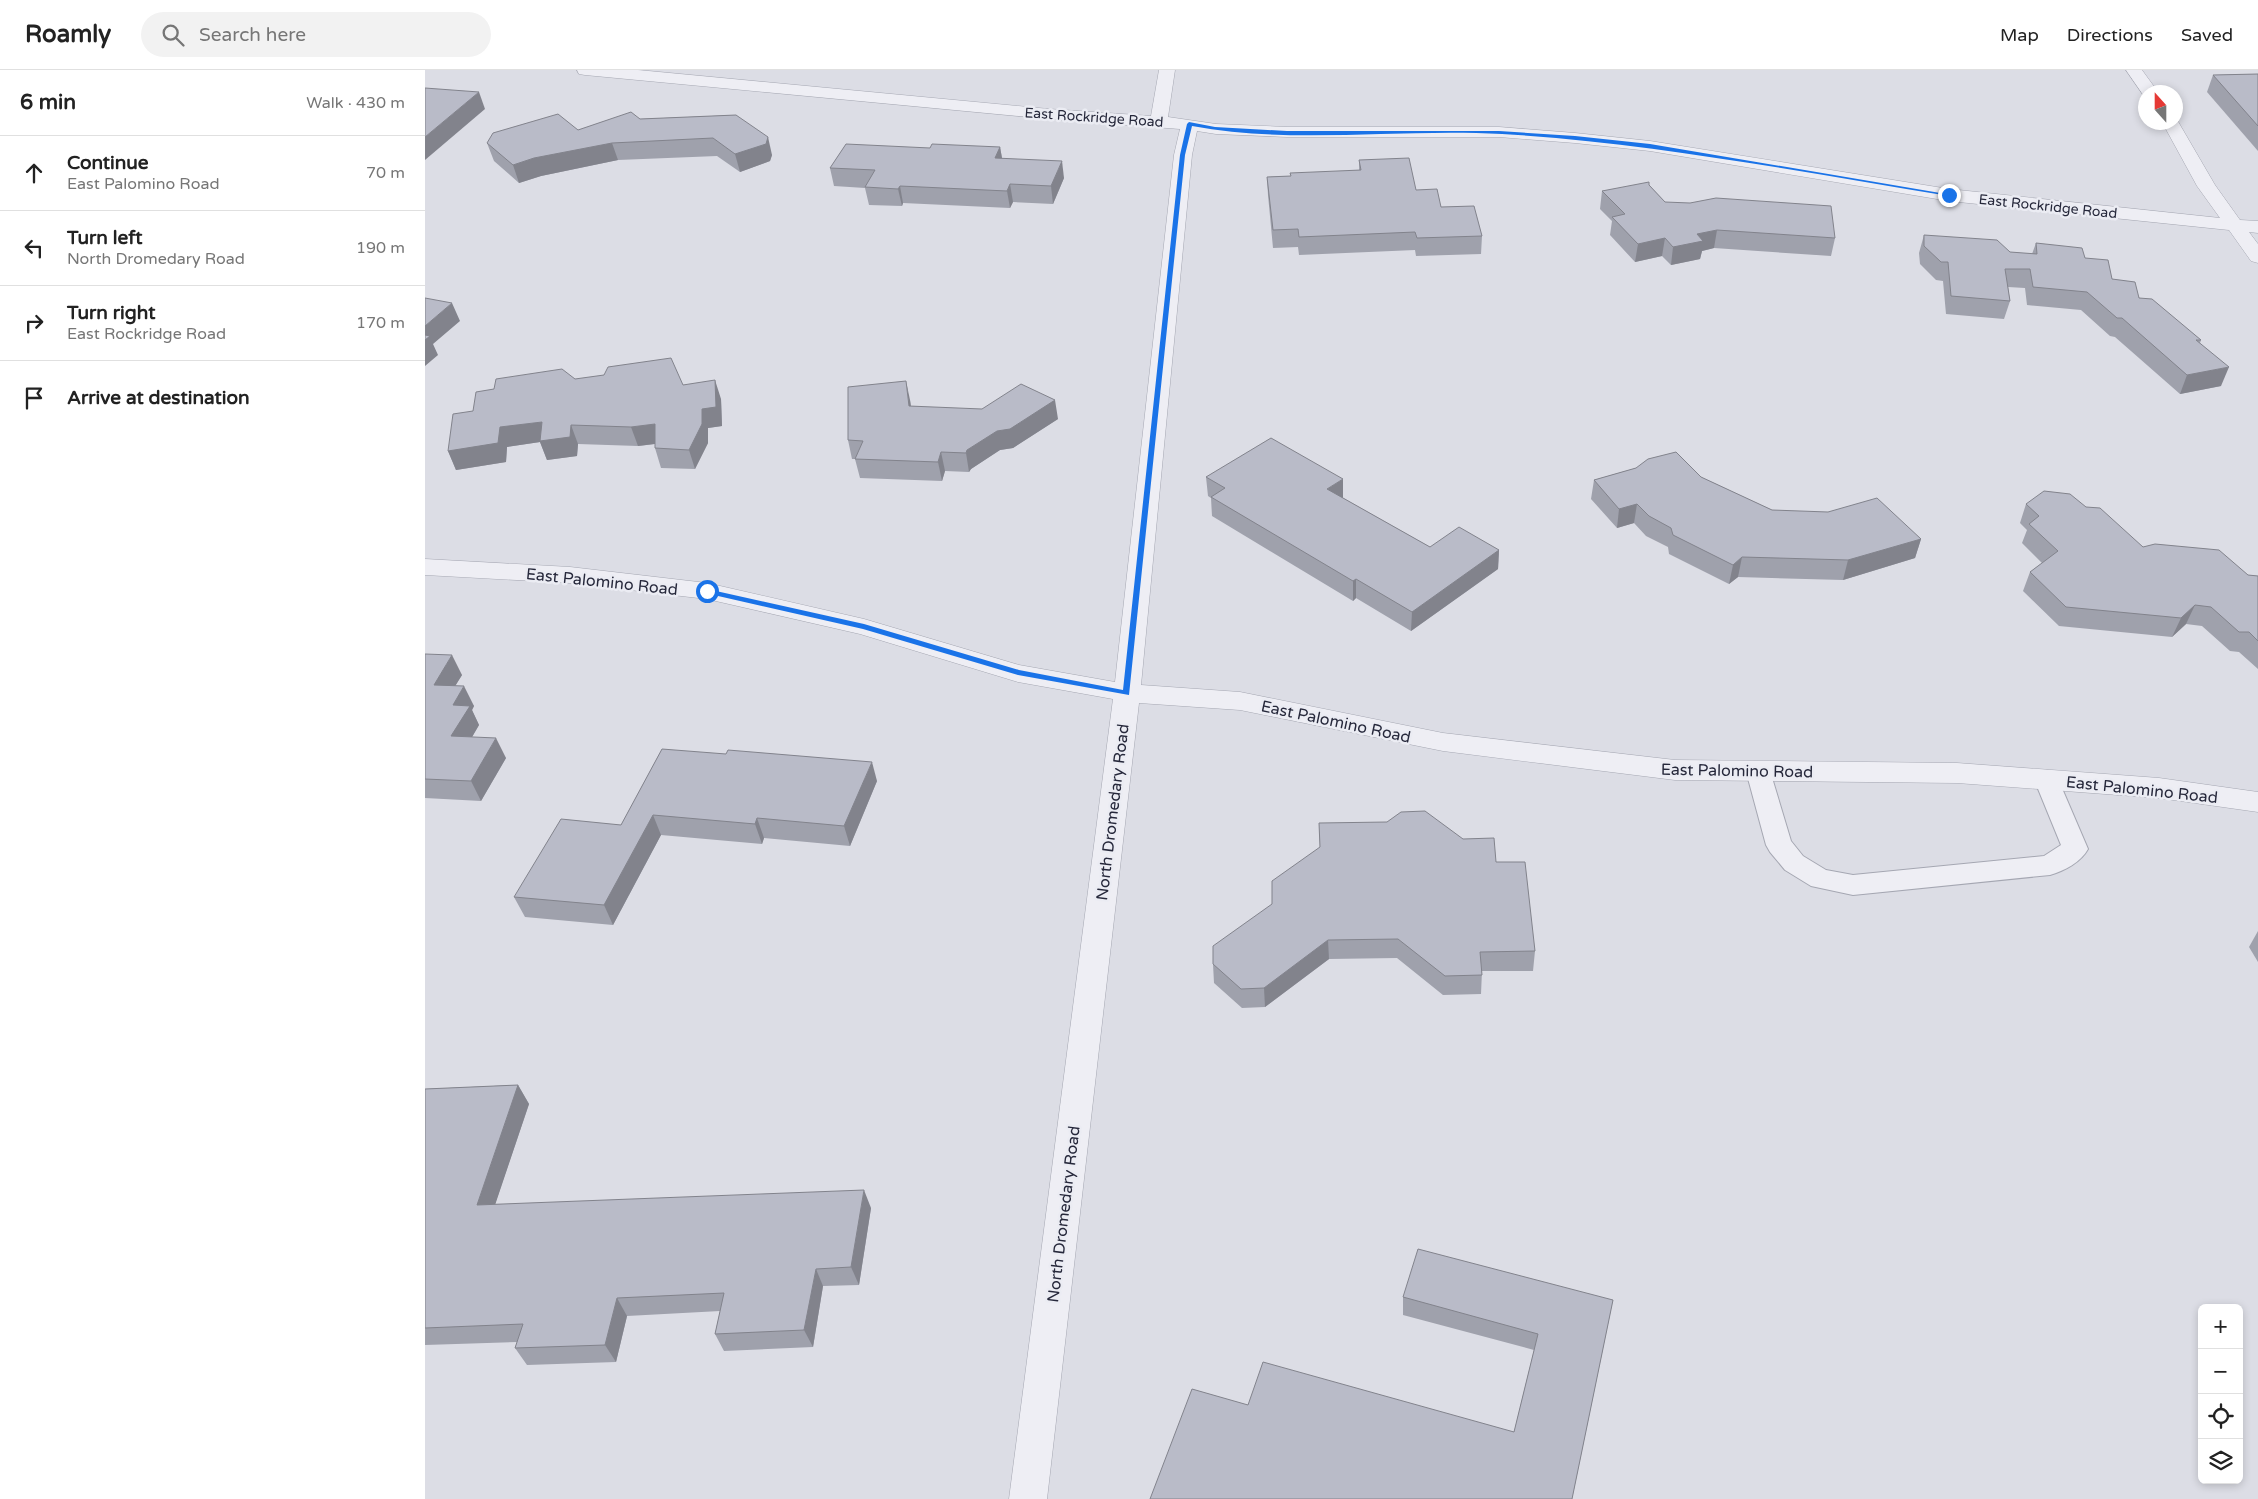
<!DOCTYPE html>
<meta charset="utf-8">
<style>
:root{--surface:#fff;--page:#f2f2f2;--text:#222;--muted:#767676;--line:#e0e0e0}
body{margin:0;font-family:"Varela Round",sans-serif;background:var(--page);color:var(--text)}
.controls{position:absolute;right:15px;bottom:15px;display:grid;overflow:hidden;border-radius:8px;box-shadow:0 2px 8px #0003}
.controls button{width:45px;height:45px;display:grid;place-items:center;padding:0;border:0;border-bottom:1px solid var(--line);background:var(--surface);color:var(--text);font:25px sans-serif}
.compass{position:absolute;left:1713px;top:15px;width:45px;height:45px;border-radius:50%;background:var(--surface);box-shadow:0 2px 8px #0003;rotate:339deg}
.stop{position:absolute;width:15px;height:15px;margin:-11px;border:4px solid #1a73e8;border-radius:50%;background:#fff}
.stop.end{background:#1a73e8;border-color:#fff;box-shadow:0 1px 5px #0008}
.list{margin:0;padding:0;list-style:none}
h2{display:flex;justify-content:space-between;align-items:center;height:65px;margin:0;padding:0 20px;font-size:21px}
h2 small{font-size:16px;font-weight:400;color:var(--muted)}
.list li{display:grid;grid-template-columns:32px 1fr auto;gap:15px;align-items:center;box-sizing:border-box;height:75px;padding:0 20px;border-top:1px solid var(--line)}
.list b{display:block;font-size:19px;white-space:nowrap}
.list p{margin:0;font-size:16px;white-space:nowrap;color:var(--muted)}
.list em{font-size:16px;font-style:normal;color:var(--muted)}
.icon{flex:none;width:28px;height:28px;fill:none;stroke:currentColor;stroke-width:2;stroke-linecap:round;stroke-linejoin:round}
.map{position:relative;flex:none;width:1833px;height:1429px;overflow:hidden}
header{display:flex;align-items:center;gap:30px;box-sizing:border-box;height:70px;padding:0 25px;background:var(--surface);border-bottom:1px solid var(--line)}
header strong{font-size:24px}
nav{display:flex;gap:28px;margin-inline-start:auto;font-size:18px}
.search{width:350px;height:45px;background:var(--page);display:flex;align-items:center;gap:12px;box-sizing:border-box;padding:0 18px;border-radius:28px;color:var(--muted);font-size:19px}
main{display:flex}
aside{flex:1;background:var(--surface)}
.map>svg:first-child{display:block}
.lines{fill:none;stroke-linecap:round;stroke-linejoin:round}
.lane-casing{stroke:#a5a7b2;stroke-width:2}
.street-casing{stroke:#a5a7b2;stroke-width:1}
.lane{fill:#eeeef4;fill-rule:evenodd}
.street{fill:#eeeef4;fill-rule:evenodd}
.wall{fill:#9fa1ac}
.shaded-wall{fill:#82838c}
.building{fill:#b9bbc8;stroke:#82838c}
.route{fill:#1a73e8}
.labels{text-anchor:middle;stroke-width:5;stroke-linejoin:round;paint-order:stroke}
.far-street-label{font-size:14px;fill:#26283b;stroke:#ebecf3}
.street-label{font-size:16px;fill:#26283b;stroke:#ebecf3}
</style>
<header>
<strong>Roamly</strong>
<div class="search"><svg class="icon" aria-label="search" viewBox="0 0 24 24"><circle cx="10" cy="10" r="6"/><path d="M15 15l6 6"/></svg>Search here</div>
<nav><a>Map</a><a>Directions</a><a>Saved</a></nav>
</header>
<main>
<aside>
<h2>6 min<small>Walk · 430 m</small></h2>
<ul class="list">
<li><svg class="icon" aria-label="ahead" viewBox="0 0 24 24"><path d="M12 20V5M6 11l6-6 6 6"/></svg><div><b>Continue</b><p>East Palomino Road</p></div><em>70 m</em></li>
<li><svg class="icon" aria-label="left" viewBox="0 0 24 24"><path d="M17 20v-9H6M10 6l-5 5 5 5"/></svg><div><b>Turn left</b><p>North Dromedary Road</p></div><em>190 m</em></li>
<li><svg class="icon" aria-label="right" viewBox="0 0 24 24"><path d="M7 20v-9h11M14 6l5 5-5 5"/></svg><div><b>Turn right</b><p>East Rockridge Road</p></div><em>170 m</em></li>
<li><svg class="icon" aria-label="arrive" viewBox="0 0 24 24"><path d="M6 21V4h12l-3 4 3 4H6"/></svg><div><b>Arrive at destination</b></div></li>
</ul>
</aside>
<div class="map">
<svg width="1833" height="1429" viewBox="0 0 1833 1429">
<rect width="100%" height="100%" fill="#dcdde5"/>
<g class="lines">
<defs>
<path id="lane" d="M1333,692L1342,695L1345,701L1366,771L1378,786L1401,800L1428,805L1619,786L1636,775L1609,709L1612,703L1621,700L1630,703L1633,709L1663,779C1656,792 1639,801 1625,805L1428,825L1386,816L1360,800L1345,782L1341,775L1321,701L1324,695Z"/>
<g id="street">
<polygon points="152,0 213,0 624,39 726,46 734,0 750,0 743,47 791,54 862,57 1074,57 1150,63 1225,71 1524,119 1795,148 1772,116 1737,52 1750,52 1751,48 1790,115 1815,150 1833,151 1833,163 1824,162 1833,174 1833,193 1826,191 1804,160 1524,131 1225,81 1150,73 1074,67 862,67 791,64 772,61 767,85 716,615 815,622 1018,663 1250,690 1532,693 1734,708 1833,722 1833,742 1734,728 1532,713 1250,710 1018,681 815,640 714,633 622,1429 584,1429 688,629 593,612 435,564 282,529 145,513 0,505 0,489 145,497 282,513 439,549 594,595 690,612 749,85 755,59 624,49 160,5 154,4"/>
<polygon points="1701,0 1717,0 1733,22 1720,22 1719,26"/>
</g>
</defs>
<use href="#lane" class="lane-casing"/>
<use href="#street" class="street-casing"/>
<use href="#lane" class="lane"/>
<use href="#street" class="street"/>
</g>
<g class="wall">
<polygon points="1833,4 1833,81 1782,22 1788,5"/>
<polygon points="311,45 347,85 345,91 315,102 292,86 193,90 116,106 94,113 69,91 62,73 153,60 215,49"/>
<polygon points="575,77 577,88 639,108 628,134 588,132 585,138 478,133 477,136 444,135 440,118 409,116 405,98 505,78"/>
<polygon points="934,90 991,120 1057,166 1056,184 991,186 990,180 874,185 873,177 848,178 843,125 842,107 865,106 934,100"/>
<polygon points="1224,115 1240,132 1410,168 1406,186 1289,178 1277,181 1275,189 1246,195 1237,186 1210,192 1185,165 1187,151 1175,139 1177,121"/>
<polygon points="1499,165 1585,182 1607,184 1611,173 1660,188 1687,209 1776,270 1775,273 1796,316 1755,324 1690,267 1685,266 1656,240 1602,235 1600,218 1583,217 1585,231 1579,249 1521,244 1518,211 1511,210 1495,194 1494,183"/>
<polygon points="150,309 258,315 296,329 297,356 283,358 283,373 270,399 236,398 230,378 230,374 213,376 153,374 152,386 122,390 115,372 82,377 81,392 31,400 23,381 48,341"/>
<polygon points="485,330 486,336 633,349 588,378 575,380 546,399 544,402 520,401 517,411 435,408 430,389 427,389 423,370"/>
<polygon points="1211,398 1276,407 1347,440 1496,469 1490,488 1418,510 1313,507 1304,514 1244,484 1243,477 1221,466 1209,453 1192,458 1166,429 1169,410"/>
<polygon points="781,407 918,428 1005,477 1074,480 1073,499 986,561 931,528 928,531 787,446 786,428 783,426"/>
<polygon points="1601,434 1661,437 1718,477 1823,505 1833,506 1833,599 1814,582 1805,581 1777,556 1761,554 1747,567 1634,556 1598,521 1605,502 1617,493 1597,473 1602,460 1595,453"/>
<polygon points="0,584 37,605 30,616 49,636 47,640 54,655 47,667 81,688 56,731 0,728"/>
<polygon points="237,679 452,711 425,776 339,768 337,774 236,765 188,855 100,847 89,827 196,755"/>
<polygon points="894,753 1038,769 1071,792 1110,881 1108,901 1057,901 1056,924 1018,925 972,888 904,889 840,937 817,938 789,913 788,894 847,834 895,778"/>
<polygon points="1833,861 1833,892 1824,877"/>
<polygon points="93,1015 104,1034 70,1134 446,1138 434,1215 398,1216 388,1277 299,1281 290,1264 295,1241 202,1246 191,1292 102,1295 90,1278 92,1272 0,1275 0,1019"/>
<polygon points="978,1227 1188,1230 1147,1429 823,1335 1089,1362 1109,1280 978,1245"/>
</g>
<g class="shaded-wall">
<polygon points="54,22 60,39 0,90 0,67"/>
<polygon points="343,67 347,85 345,91 315,102 310,84"/>
<polygon points="187,73 193,90 116,106 94,113 88,95 109,88"/>
<polygon points="575,77 578,94 570,88"/>
<polygon points="637,91 639,108 628,134 626,116"/>
<polygon points="585,114 588,132 585,138 582,121"/>
<polygon points="475,116 478,133 477,136 473,119"/>
<polygon points="1292,160 1289,178 1277,181 1275,189 1246,195 1248,177 1272,164"/>
<polygon points="1240,168 1237,186 1210,192 1213,174"/>
<polygon points="27,233 35,251 8,274 13,285 0,296 0,256"/>
<polygon points="1804,297 1796,316 1755,324 1762,305"/>
<polygon points="290,310 296,329 297,356 283,358 283,373 270,399 264,380 277,339"/>
<polygon points="481,311 485,330 488,355 484,336"/>
<polygon points="630,330 633,349 588,378 575,380 546,399 544,402 541,383 542,380 572,361"/>
<polygon points="117,352 146,355 153,374 152,386 122,390 115,372 82,377 81,392 31,400 23,381 75,357"/>
<polygon points="230,354 237,373 213,376 206,357"/>
<polygon points="516,382 520,401 517,411 513,392"/>
<polygon points="918,409 918,428 902,438 902,419"/>
<polygon points="1212,434 1209,453 1192,458 1194,439"/>
<polygon points="1496,469 1490,488 1418,510 1423,490"/>
<polygon points="1074,480 1073,499 986,561 987,542"/>
<polygon points="1317,487 1313,507 1304,514 1308,495"/>
<polygon points="931,509 931,528 928,531 928,511"/>
<polygon points="1770,535 1761,554 1747,567 1756,548"/>
<polygon points="27,585 37,605 19,634 9,615"/>
<polygon points="39,616 49,636 47,640 54,655 36,686 26,666 28,635"/>
<polygon points="71,668 81,688 56,731 46,711"/>
<polygon points="447,692 452,711 425,776 419,756"/>
<polygon points="228,745 236,765 188,855 179,835"/>
<polygon points="332,748 339,768 337,774 330,754"/>
<polygon points="903,870 904,889 840,937 839,918"/>
<polygon points="93,1015 104,1034 64,1153 52,1135"/>
<polygon points="439,1120 446,1138 434,1215 426,1197"/>
<polygon points="391,1199 398,1216 388,1277 379,1260"/>
<polygon points="192,1228 202,1246 191,1292 180,1275"/>
</g>
<g class="building">
<polygon points="1833,4 1833,56 1788,5"/>
<polygon points="0,18 54,22 0,67"/>
<polygon points="206,42 215,49 311,45 343,67 341,74 310,84 288,68 187,73 109,88 88,95 62,73 68,63 133,44 153,60"/>
<polygon points="421,74 505,78 507,74 575,77 570,88 637,91 626,116 585,114 582,121 475,116 473,119 440,117 450,100 405,98"/>
<polygon points="984,88 991,120 1012,119 1016,137 1049,136 1057,166 992,168 990,162 874,167 873,159 848,160 842,107 866,106 865,103 936,100 934,90"/>
<polygon points="1224,112 1224,115 1240,132 1265,133 1291,128 1406,136 1410,168 1292,160 1272,164 1278,171 1248,177 1240,168 1213,174 1187,147 1200,144 1177,121"/>
<polygon points="1499,165 1572,170 1585,182 1612,184 1611,173 1657,178 1660,188 1683,190 1687,209 1710,212 1714,228 1727,229 1776,270 1771,270 1804,297 1762,305 1697,248 1692,248 1662,222 1608,217 1605,199 1580,199 1585,231 1526,226 1523,192 1516,192 1499,176"/>
<polygon points="0,228 27,233 0,256"/>
<polygon points="0,265 5,266 0,270"/>
<polygon points="246,288 258,315 290,310 291,337 277,339 277,354 264,380 230,378 230,354 206,357 146,355 145,367 115,371 117,352 75,357 73,373 23,381 28,344 48,341 51,322 69,319 71,309 137,299 150,309 179,305 183,297"/>
<polygon points="481,311 484,336 557,339 596,314 630,330 585,359 572,361 542,380 541,383 516,382 513,392 430,389 438,371 423,370 423,317"/>
<polygon points="846,368 918,409 902,419 1005,477 1034,457 1074,480 987,542 931,509 928,511 786,427 800,418 781,407"/>
<polygon points="1251,382 1276,407 1347,440 1403,442 1452,428 1496,469 1423,490 1317,487 1308,495 1248,465 1246,458 1224,446 1212,434 1194,439 1169,410 1211,398 1223,389"/>
<polygon points="1619,421 1645,424 1661,437 1675,438 1718,477 1730,474 1794,480 1823,505 1833,506 1833,571 1824,562 1814,562 1786,537 1770,535 1756,548 1641,537 1605,502 1633,481 1604,454 1614,446 1601,434"/>
<polygon points="0,584 27,585 9,615 39,616 28,635 45,636 26,666 71,668 46,711 0,709"/>
<polygon points="237,679 301,684 303,680 447,692 419,756 332,748 330,754 228,745 179,835 89,827 136,749 196,755"/>
<polygon points="1000,741 1038,769 1069,768 1071,792 1100,792 1110,881 1055,882 1057,905 1020,906 973,869 903,870 839,918 816,919 788,894 788,876 847,834 847,811 895,777 894,753 962,752 976,742"/>
<polygon points="93,1015 52,1135 439,1120 426,1197 391,1199 379,1260 290,1264 299,1223 192,1228 180,1275 90,1278 98,1254 0,1258 0,1019"/>
<polygon points="993,1179 1188,1230 1147,1429 725,1429 767,1319 823,1335 838,1292 1089,1362 1113,1264 978,1227"/>
</g>
<path class="route" d="M764,52L790,57L862,61H1074L1150,66L1225,74L1527,125L1524,126C1376,102 1227,73 1077,64C974,58 868,75 767,56L760,85L704,625L593,605L438,559L280,523L278,521L282,519L439,554L594,600L698,620L755,85L762,54Z"/>
<g class="labels">
<g class="far-street-label">
<text transform="translate(669 47) rotate(4)" y="5">East Rockridge Road</text>
<text transform="translate(1623 136) rotate(6)" y="5">East Rockridge Road</text>
</g>
<g class="street-label">
<text transform="translate(177 511) rotate(6)" y="6">East Palomino Road</text>
<text transform="translate(911 651) rotate(12)" y="6">East Palomino Road</text>
<text transform="translate(1312 700) rotate(1)" y="6">East Palomino Road</text>
<text transform="translate(1717 719) rotate(6)" y="6">East Palomino Road</text>
<text transform="translate(687 742) rotate(-83)" y="6">North Dromedary Road</text>
<text transform="translate(638 1144) rotate(-83)" y="6">North Dromedary Road</text>
</g>
</g>
</svg>
<div class="controls">
<button>+</button>
<button>−</button>
<button><svg class="icon" aria-label="locate" viewBox="0 0 24 24"><circle cx="12" cy="12" r="6"/><path d="M12 2v4M12 18v4M2 12h4M18 12h4"/></svg></button>
<button><svg class="icon" aria-label="layers" viewBox="0 0 24 24"><path d="M12 4l9 5-9 5-9-5zM3 14l9 5 9-5"/></svg></button>
</div>
<svg class="compass" viewBox="-18 -18 36 36"><path d="M0-13l5 13h-10z" fill="#e53935"/><path d="M0 13l5-13h-10z" fill="#767676"/></svg>
<div class="stop" style="left:282px;top:521px"></div>
<div class="stop end" style="left:1524px;top:125px"></div>
</div>
</main>
